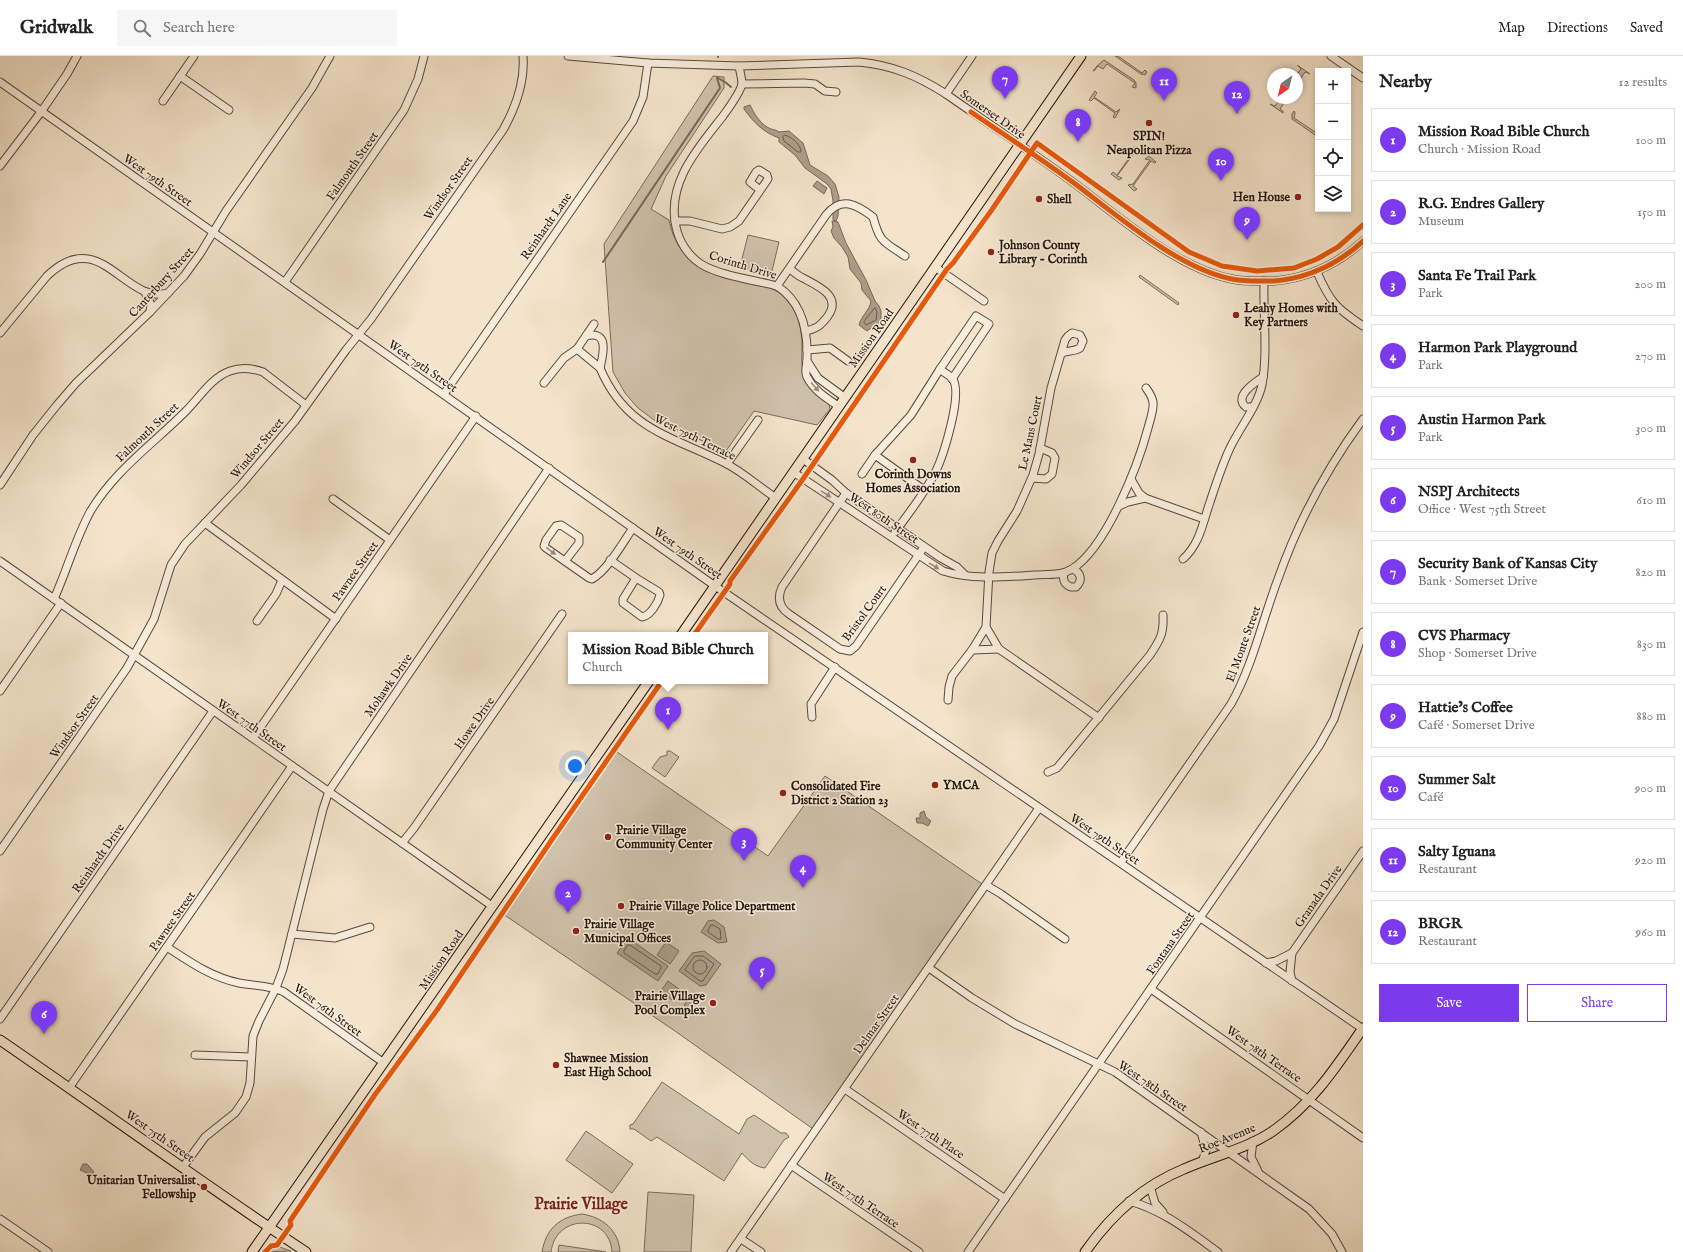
<!DOCTYPE html>
<meta charset="utf-8">
<style>
:root{--surface:#fff;--page:#f6f6f6;--text:#222;--muted:#767676;--line:#e0e0e0;--accent:#7c3aed}
body{margin:0;font-family:"IM FELL English",serif;background:var(--page);color:var(--text)}
.controls{position:absolute;right:12px;top:12px;display:grid;overflow:hidden;border-radius:0px;box-shadow:0 2px 6px #0003}
.controls button{width:36px;height:36px;display:grid;place-items:center;padding:0;border:0;border-bottom:1px solid var(--line);background:var(--surface);color:var(--text);font:20px sans-serif}
.compass{position:absolute;left:1267px;top:12px;width:36px;height:36px;border-radius:50%;background:var(--surface);box-shadow:0 2px 6px #0003;rotate:215deg}
.you{position:absolute;left:575px;top:710px;width:14px;height:14px;margin:-10px;border:3px solid #fff;border-radius:50%;background:#1a73e8;box-shadow:0 0 0 6px #1a73e833}
.badge{display:grid;place-items:center;width:26px;height:26px;border-radius:50%;background:var(--accent);color:#fff;font-size:13px;font-weight:700}
.pin{position:absolute;translate:-50% -33px;filter:drop-shadow(0 1px 2px #0008)}
.pin::after{content:'';position:absolute;top:21px;width:14px;height:12px;background:inherit;clip-path:polygon(0 0,100% 0,50% 100%)}
.popup{position:absolute;left:568px;top:576px;width:200px;height:52px;box-sizing:border-box;display:grid;place-content:center;border-radius:0px;background:var(--surface);filter:drop-shadow(0 1px 3px #0005);font-size:13px;white-space:nowrap;color:var(--muted)}
.popup b{font-size:15px;color:var(--text)}
.popup::after{content:'';position:absolute;left:50%;top:100%;margin-left:-8px;border:8px solid transparent;border-top-color:var(--surface)}
.list{margin:0;padding:0;list-style:none}
h2{display:flex;justify-content:space-between;align-items:center;height:52px;margin:0;padding:0 16px;font-size:17px}
h2 small{font-size:13px;font-weight:400;color:var(--muted)}
.list li{display:grid;grid-template-columns:26px 1fr auto;gap:12px;align-items:center;box-sizing:border-box;height:64px;margin:0 8px 8px;padding:0 8px;border:1px solid var(--line);border-radius:0px}
.list b{display:block;font-size:15px;white-space:nowrap}
.list p{margin:0;font-size:13px;white-space:nowrap;color:var(--muted)}
.list em{font-size:13px;font-style:normal;color:var(--muted)}
.actions{display:flex;gap:8px;padding:12px 16px}
.actions a{flex:1;padding:9px 0;border:1px solid var(--accent);border-radius:0px;text-align:center;font-size:14px;color:var(--accent)}
.actions .main{background:var(--accent);color:#fff}
.icon{flex:none;width:22px;height:22px;fill:none;stroke:currentColor;stroke-width:2;stroke-linecap:round;stroke-linejoin:round}
.map{position:relative;flex:none;width:1363px;height:1196px;overflow:hidden}
header{display:flex;align-items:center;gap:24px;box-sizing:border-box;height:56px;padding:0 20px;background:var(--surface);border-bottom:1px solid var(--line)}
header strong{font-size:19px}
nav{display:flex;gap:22px;margin-inline-start:auto;font-size:14px}
.search{width:280px;height:36px;background:var(--page);display:flex;align-items:center;gap:10px;box-sizing:border-box;padding:0 14px;border-radius:0px;color:var(--muted);font-size:15px}
main{display:flex}
aside{flex:1;background:var(--surface)}
.map>svg:first-child{display:block}
.green{fill:#d0c1ab;stroke:#7a6b5c}
.water{fill:#ad9e8a;stroke:#766758}
.lines{fill:none;stroke-linecap:round;stroke-linejoin:round}
.shore{stroke:#685a4c;stroke-width:1}
.stream{stroke:#766758;stroke-width:2}
.minor-casing{stroke:#57493c;stroke-width:9}
.major-casing{stroke:#23150d;stroke-width:11}
.minor{stroke:#f8eddd;stroke-width:7}
.major{stroke:#f4e4cb;stroke-width:9}
.cycleway-casing{stroke:#f8eddd;stroke-width:8}
.cycleway{stroke:#e8590c;stroke-width:5}
.oneway{fill:#988c7f}
.poi-dot{fill:#8f2418;stroke:#f8eddd;stroke-width:1.5}
.labels{text-anchor:middle;stroke-width:3;stroke-linejoin:round;paint-order:stroke}
.street-label{font-size:12px;fill:#23150d;stroke:#f8eddd}
.poi-label{font-size:12px;font-weight:bold;fill:#23150d;stroke:#f8eddd;text-anchor:start}
.district-label{font-size:16px;font-weight:bold;fill:#7a1f14;stroke:#f8eddd}
</style>
<header>
<strong>Gridwalk</strong>
<div class="search"><svg class="icon" aria-label="search" viewBox="0 0 24 24"><circle cx="10" cy="10" r="6"/><path d="M15 15l6 6"/></svg>Search here</div>
<nav><a>Map</a><a>Directions</a><a>Saved</a></nav>
</header>
<main>
<div class="map">
<svg width="1363" height="1196" viewBox="0 0 1363 1196">
<rect width="100%" height="100%" fill="#f4e4cb"/>
<filter id="stains"><feTurbulence type="fractalNoise" baseFrequency=".005" numOctaves="4"/><feColorMatrix values="0 0 0 0 .2 0 0 0 0 .09 0 0 0 0 .02 0 0 0 .5 -.17"/></filter>
<radialGradient id="worn" r=".72"><stop offset=".6" stop-color="#630" stop-opacity="0"/><stop offset="1" stop-color="#630" stop-opacity=".3"/></radialGradient>
<g class="green">
<polygon points="1115,0 1118,0 1142,17 1145,14 1147,16 1145,19 1141,18"/>
<polygon points="1104,4 1134,24 1136,27 1136,32 1132,31 1135,27 1107,8 1103,13 1098,10 1094,15 1093,15 1097,10"/>
<polygon points="1297,9 1310,18 1305,16 1297,28 1297,18 1301,13"/>
<path d="M713,20L724,21V32L666,120L651,153L669,164C679,212 712,217 752,227C764,230 774,232 783,240C797,253 802,271 802,290C802,297 801,307 803,314C806,322 823,340 829,348L830,353L817,369L754,355L726,395L654,364L638,352L625,337L613,316L604,188Z"/>
<polygon points="1095,35 1097,37 1094,41 1116,56 1120,53 1115,62 1113,61 1115,57 1094,42 1091,45 1089,44"/>
<polygon points="1281,42 1287,42 1280,53 1283,55 1283,57 1270,48 1275,50"/>
<polygon points="1294,55 1295,57 1294,62 1318,78 1318,81 1292,63 1292,58"/>
<polygon points="1134,91 1140,95 1135,96 1117,120 1122,122 1119,124 1111,118 1113,116 1117,119 1132,98 1128,93"/>
<polygon points="1149,100 1156,106 1155,107 1151,105 1133,130 1137,133 1134,135 1128,129 1133,128 1150,104 1145,103"/>
<polygon points="748,179 779,186 771,219 740,211"/>
<polygon points="1140,219 1179,247 1178,249 1139,221"/>
<polygon points="614,694 768,800 825,720 982,828 925,912 813,1073 675,975 503,858"/>
<polygon points="667,695 670,695 679,701 665,721 652,712 660,701 667,699"/>
<path d="M662,1026L739,1078L747,1063L754,1059L781,1077H786L789,1081L784,1084L765,1112C755,1111 748,1104 742,1097L724,1125L657,1081L651,1085L634,1073H630V1069L633,1068Z"/>
<polygon points="586,1075 633,1108 612,1137 566,1104"/>
<polygon points="648,1136 694,1139 691,1196 644,1196"/>
<path d="M582,1158C602,1161 619,1174 620,1196H612C610,1158 556,1157 551,1196H542C546,1173 559,1161 582,1158Z"/>
<polygon points="274,1189 291,1195 265,1196 268,1191"/>
<polygon points="559,1189 606,1196 558,1196"/>
</g>
<g class="water">
<path d="M750,49C754,57 759,66 767,71C771,74 775,73 779,76L789,75L803,87L810,109L828,120L835,128L839,141L838,160L836,165L833,164V145L831,133L827,128L805,112L795,99L779,86V82C763,76 754,67 744,53V51Z"/>
<polygon points="817,125 827,132 824,138 813,130"/>
<path d="M832,165L838,166L846,187L866,224L875,245L879,250L881,255V266L878,269L874,270L867,275L859,269C861,260 870,254 871,245L862,234L861,227L850,213L848,201L842,191L834,182L831,175L833,171Z"/>
<polygon points="924,755 926,761 931,765 928,770 922,767 917,767 916,762 920,762 920,757"/>
<polygon points="714,864 724,871 727,886 718,887 701,876 708,865"/>
<polygon points="628,882 668,910 658,925 617,897"/>
<polygon points="666,886 679,895 670,908 657,899"/>
<polygon points="704,895 721,908 706,929 700,930 679,915 692,897"/>
<polygon points="668,925 679,933 672,944 660,936"/>
<polygon points="690,941 697,946 691,954 684,949"/>
<polygon points="83,1108 87,1108 94,1116 91,1119 80,1114"/>
</g>
<g class="lines">
<g class="shore">
<path d="M785,79C792,81 801,89 801,96H798L784,85L783,81Z"/>
<polygon points="875,252 877,256 876,264 866,269 864,266"/>
<polygon points="711,869 713,869 720,873 721,883 718,883 708,876"/>
<polygon points="628,889 630,889 661,910 661,912 658,918 655,918 624,897 624,895"/>
<polygon points="695,900 703,900 714,908 703,925 700,925 685,914"/>
<circle cx="700" cy="911" r="7"/>
</g>
<g class="stream">
<polyline points="718,1 718,0"/>
<polyline points="718,22 725,26 731,31"/>
<polyline points="603,206 720,32 717,22"/>
</g>
<defs>
<g id="minor">
<path d="M568,0L648,7L739,10L859,6C892,9 918,20 946,38C990,69 1035,98 1078,130C1120,162 1179,213 1232,223C1246,226 1260,225 1274,225C1309,222 1338,208 1363,185"/>
<polyline points="1331,0 1363,22"/>
<path d="M739,10C740,16 742,23 742,28C740,37 728,53 723,60C698,92 666,127 676,171C679,185 688,200 701,208C720,220 755,224 777,230C802,246 808,276 807,303C807,310 804,315 807,321C814,335 827,342 838,350"/>
<polyline points="180,20 229,54"/>
<polyline points="0,26 715,530 1363,973"/>
<polyline points="742,28 804,27 815,28 825,35 836,36"/>
<polyline points="946,38 972,0"/>
<polyline points="163,45 194,0"/>
<polyline points="0,110 41,56 67,18 77,0"/>
<polyline points="675,165 690,165 722,173 730,171 739,165 768,123 767,119 759,114 756,116 750,126 760,134"/>
<polyline points="935,211 984,245"/>
<path d="M790,213C794,216 798,220 803,222C818,230 842,240 828,260C821,269 817,273 805,275"/>
<path d="M1317,216C1330,246 1336,252 1363,270"/>
<polyline points="285,226 404,54 418,23 424,0"/>
<path d="M777,230L826,159C841,140 856,148 873,161C880,187 883,185 905,200"/>
<polyline points="145,236 151,249 150,256"/>
<path d="M0,277L47,220C101,168 124,249 168,237"/>
<path d="M577,293L600,312C603,299 610,274 586,280"/>
<polyline points="807,294 830,292 848,305"/>
<polyline points="807,305 818,322 844,341"/>
<path d="M600,312C626,374 672,380 725,407C743,416 759,431 776,442"/>
<polyline points="544,327 564,302 577,293 594,268"/>
<polyline points="444,338 633,65 643,41 648,7"/>
<path d="M1253,351H1246C1233,341 1254,327 1263,321"/>
<polyline points="875,399 911,359 940,313 976,260 989,268 952,323"/>
<polyline points="803,403 832,424 846,437 941,502 957,511 965,519"/>
<polyline points="727,408 758,364"/>
<path d="M793,416L943,515C972,524 1004,521 1034,519C1047,518 1061,520 1072,513C1106,492 1138,410 1148,372C1150,364 1154,354 1153,346C1152,340 1149,336 1146,332"/>
<polyline points="862,418 875,399 924,434"/>
<polyline points="1032,422 1046,423 1052,418 1055,402 1052,397 1040,392"/>
<polyline points="1131,423 1139,437 1145,442 1204,463"/>
<polyline points="0,429 33,379 57,349 76,327 150,256 184,220 200,198 226,155 312,32 330,0"/>
<path d="M846,437L782,531C777,542 779,551 789,558L840,593L850,595L856,590L924,491"/>
<polyline points="333,443 390,484"/>
<polyline points="1119,450 1128,446 1145,442"/>
<polyline points="205,467 336,563"/>
<path d="M895,476C909,457 924,438 935,417C943,401 964,336 952,322C949,319 943,316 940,313"/>
<path d="M1183,503C1200,488 1203,466 1210,446C1216,428 1222,409 1230,392C1240,371 1257,351 1262,329C1268,295 1263,260 1264,225"/>
<polyline points="610,504 636,522"/>
<polyline points="0,505 492,850"/>
<path d="M565,505L579,487V481L561,469L556,470L546,484L544,490L546,492L589,522L592,523C608,514 623,486 633,472"/>
<path d="M1064,517C1062,524 1065,529 1071,531H1076C1083,524 1081,517 1073,513"/>
<path d="M636,522L659,536L660,539C658,547 650,560 642,561L623,547V543Z"/>
<path d="M54,543C67,514 75,484 90,456C115,414 152,389 186,355C199,342 212,321 230,315C241,311 252,312 263,316L306,349"/>
<polyline points="257,565 276,538 282,524"/>
<polyline points="986,571 999,593 1099,662"/>
<polyline points="972,594 999,593"/>
<polyline points="0,635 61,547"/>
<path d="M948,644L949,631L952,620L972,594L986,571L989,516L992,497L998,485L1017,455L1033,419L1039,398L1051,332L1065,284L1068,280L1072,277L1080,279L1083,285L1080,292C1074,296 1068,294 1062,297"/>
<polyline points="812,661 811,648 835,611"/>
<polyline points="253,682 476,360"/>
<path d="M1048,716L1057,712L1150,599C1160,584 1164,578 1163,559"/>
<polyline points="402,787 414,772 562,558"/>
<path d="M0,795L127,612L154,563L171,509L185,488L241,429L295,365L346,294L371,263L503,74C516,51 525,26 523,0"/>
<path d="M1121,806L1231,648C1253,609 1262,565 1278,523C1298,466 1327,412 1363,363"/>
<polyline points="986,829 1001,838 1065,883"/>
<polyline points="292,878 335,882 370,871"/>
<path d="M167,891C190,906 211,921 239,927C254,930 270,929 284,936L384,1007"/>
<polyline points="1292,897 1290,916 1292,925"/>
<polyline points="1266,907 1276,905 1292,897 1363,795"/>
<polyline points="929,912 972,942 1015,968 1115,1016 1309,1153 1332,1178 1342,1196"/>
<polyline points="1151,933 1363,1082"/>
<polyline points="0,963 213,655"/>
<polyline points="195,999 251,1001"/>
<polyline points="69,1032 292,710"/>
<polyline points="845,1033 1005,1143"/>
<polyline points="1201,1076 1206,1094 1202,1106"/>
<polyline points="1253,1085 1251,1101 1258,1115"/>
<polyline points="791,1109 919,1196"/>
<polyline points="183,1111 205,1081 235,1057 246,1041 250,1027 253,980 259,965 276,932 283,913 323,753 329,735 549,412"/>
<polyline points="1150,1130 1155,1147 1163,1156"/>
<path d="M1129,1145C1163,1154 1190,1176 1218,1196"/>
<polyline points="0,1163 48,1196"/>
<polyline points="741,1183 761,1196"/>
<polyline points="731,1196 1039,752"/>
<polyline points="968,1196 1319,690 1334,663 1363,576"/>
</g>
<g id="major">
<polyline points="681,579 1081,0"/>
<path d="M0,984C102,1054 202,1127 306,1196"/>
<polyline points="252,1196 649,625"/>
<path d="M1085,1196C1111,1159 1142,1130 1184,1113C1213,1100 1247,1093 1273,1075C1313,1047 1336,1011 1363,972"/>
</g>
</defs>
<use href="#minor" class="minor-casing"/>
<use href="#major" class="major-casing"/>
<use href="#minor" class="minor"/>
<use href="#major" class="major"/>
<defs>
<g id="cycleway">
<path d="M971,56C1006,80 1043,104 1078,130C1120,162 1180,213 1232,223C1246,226 1260,225 1274,225C1309,222 1338,208 1363,185"/>
<polyline points="694,579 730,528 730,525 803,423 947,213 953,207 991,155 1037,87 1189,196 1222,210 1257,215 1294,212 1317,203 1338,191 1363,169"/>
<polyline points="265,1196 271,1190 277,1189 291,1169 290,1165 374,1040 437,954 553,782 662,625"/>
</g>
</defs>
<use href="#cycleway" class="cycleway-casing"/>
<use href="#cycleway" class="cycleway"/>
</g>
<defs><path id="oneway-solid" d="M-6-.8H1V-3.2L6.5 0L1 3.2V.8H-6Z"/></defs>
<g class="oneway">
<use href="#oneway-solid" transform="translate(815 331) rotate(48)"/>
<use href="#oneway-solid" transform="translate(826 438) rotate(32)"/>
<use href="#oneway-solid" transform="translate(551 495) rotate(37)"/>
<use href="#oneway-solid" transform="translate(934 510) rotate(32)"/>
</g>
<g class="poi-dot">
<circle cx="1149" cy="67" r="4"/>
<circle cx="1298" cy="141" r="4"/>
<circle cx="1039" cy="143" r="4"/>
<circle cx="991" cy="196" r="4"/>
<circle cx="1236" cy="259" r="4"/>
<circle cx="913" cy="404" r="4"/>
<circle cx="935" cy="729" r="4"/>
<circle cx="783" cy="737" r="4"/>
<circle cx="608" cy="781" r="4"/>
<circle cx="621" cy="850" r="4"/>
<circle cx="576" cy="875" r="4"/>
<circle cx="713" cy="947" r="4"/>
<circle cx="556" cy="1009" r="4"/>
<circle cx="204" cy="1131" r="4"/>
</g>
<g class="labels">
<g class="street-label">
<text transform="translate(993 58) rotate(35)" y="4">Somerset Drive</text>
<text transform="translate(352 110) rotate(-55)" y="4">Falmouth Street</text>
<text transform="translate(158 124) rotate(35)" y="4">West 79th Street</text>
<text transform="translate(448 132) rotate(-55)" y="4">Windsor Street</text>
<text transform="translate(546 170) rotate(-55)" y="4">Reinhardt Lane</text>
<text transform="translate(743 209) rotate(17)" y="4">Corinth Drive</text>
<text transform="translate(161 226) rotate(-48)" y="4">Canterbury Street</text>
<text transform="translate(871 282) rotate(-55)" y="4">Mission Road</text>
<text transform="translate(423 310) rotate(35)" y="4">West 79th Street</text>
<text transform="translate(147 376) rotate(-43)" y="4">Falmouth Street</text>
<text transform="translate(1030 377) rotate(-78)" y="4">Le Mans Court</text>
<text transform="translate(695 381) rotate(26)" y="4">West 79th Terrace</text>
<text transform="translate(257 392) rotate(-50)" y="4">Windsor Street</text>
<text transform="translate(884 462) rotate(34)" y="4">West 80th Street</text>
<text transform="translate(688 497) rotate(35)" y="4">West 79th Street</text>
<text transform="translate(355 515) rotate(-55)" y="4">Pawnee Street</text>
<text transform="translate(864 557) rotate(-54)" y="4">Bristol Court</text>
<text transform="translate(1243 588) rotate(-70)" y="4">El Monte Street</text>
<text transform="translate(388 629) rotate(-55)" y="4">Mohawk Drive</text>
<text transform="translate(474 667) rotate(-55)" y="4">Howe Drive</text>
<text transform="translate(252 669) rotate(35)" y="4">West 77th Street</text>
<text transform="translate(74 670) rotate(-55)" y="4">Windsor Street</text>
<text transform="translate(1105 783) rotate(34)" y="4">West 79th Street</text>
<text transform="translate(98 802) rotate(-55)" y="4">Reinhardt Drive</text>
<text transform="translate(1318 840) rotate(-55)" y="4">Granada Drive</text>
<text transform="translate(172 865) rotate(-55)" y="4">Pawnee Street</text>
<text transform="translate(1170 887) rotate(-55)" y="4">Fontana Street</text>
<text transform="translate(441 904) rotate(-56)" y="4">Mission Road</text>
<text transform="translate(328 954) rotate(36)" y="4">West 76th Street</text>
<text transform="translate(876 968) rotate(-55)" y="4">Delmar Street</text>
<text transform="translate(1264 998) rotate(35)" y="4">West 78th Terrace</text>
<text transform="translate(1153 1030) rotate(34)" y="4">West 78th Street</text>
<text transform="translate(931 1078) rotate(34)" y="4">West 77th Place</text>
<text transform="translate(160 1080) rotate(35)" y="4">West 75th Street</text>
<text transform="translate(1227 1082) rotate(-22)" y="4">Roe Avenue</text>
<text transform="translate(861 1144) rotate(34)" y="4">West 77th Terrace</text>
</g>
<g class="poi-label">
<text x="1149" y="84" text-anchor="middle">SPIN!<tspan x="1149" dy="14">Neapolitan Pizza</tspan></text>
<text x="1290" y="145" text-anchor="end">Hen House</text>
<text x="1047" y="147">Shell</text>
<text x="999" y="193">Johnson County<tspan x="999" dy="14">Library - Corinth</tspan></text>
<text x="1244" y="256">Leahy Homes with<tspan x="1244" dy="14">Key Partners</tspan></text>
<text x="913" y="422" text-anchor="middle">Corinth Downs<tspan x="913" dy="14">Homes Association</tspan></text>
<text x="943" y="733">YMCA</text>
<text x="791" y="734">Consolidated Fire<tspan x="791" dy="14">District 2 Station 23</tspan></text>
<text x="616" y="778">Prairie Village<tspan x="616" dy="14">Community Center</tspan></text>
<text x="629" y="854">Prairie Village Police Department</text>
<text x="584" y="872">Prairie Village<tspan x="584" dy="14">Municipal Offices</tspan></text>
<text x="705" y="944" text-anchor="end">Prairie Village<tspan x="705" dy="14">Pool Complex</tspan></text>
<text x="564" y="1006">Shawnee Mission<tspan x="564" dy="14">East High School</tspan></text>
<text x="196" y="1128" text-anchor="end">Unitarian Universalist<tspan x="196" dy="14">Fellowship</tspan></text>
</g>
<g class="district-label">
<text x="581" y="1153">Prairie Village</text>
</g>
</g>
<rect width="100%" height="100%" filter="url(#stains)"/>
<rect width="100%" height="100%" fill="url(#worn)"/>
</svg>
<div class="controls">
<button>+</button>
<button>−</button>
<button><svg class="icon" aria-label="locate" viewBox="0 0 24 24"><circle cx="12" cy="12" r="6"/><path d="M12 2v4M12 18v4M2 12h4M18 12h4"/></svg></button>
<button><svg class="icon" aria-label="layers" viewBox="0 0 24 24"><path d="M12 4l9 5-9 5-9-5zM3 14l9 5 9-5"/></svg></button>
</div>
<svg class="compass" viewBox="-18 -18 36 36"><path d="M0-13l5 13h-10z" fill="#e53935"/><path d="M0 13l5-13h-10z" fill="#767676"/></svg>
<div class="you"></div>
<div class="pin badge" style="left:668px;top:674px">1</div>
<div class="popup"><b>Mission Road Bible Church</b>Church</div>
<div class="pin badge" style="left:568px;top:857px">2</div>
<div class="pin badge" style="left:744px;top:805px">3</div>
<div class="pin badge" style="left:803px;top:832px">4</div>
<div class="pin badge" style="left:762px;top:934px">5</div>
<div class="pin badge" style="left:44px;top:978px">6</div>
<div class="pin badge" style="left:1005px;top:43px">7</div>
<div class="pin badge" style="left:1078px;top:86px">8</div>
<div class="pin badge" style="left:1247px;top:184px">9</div>
<div class="pin badge" style="left:1221px;top:125px">10</div>
<div class="pin badge" style="left:1164px;top:45px">11</div>
<div class="pin badge" style="left:1237px;top:58px">12</div>
</div>
<aside>
<h2>Nearby<small>12 results</small></h2>
<ul class="list">
<li><span class="badge">1</span><div><b>Mission Road Bible Church</b><p>Church · Mission Road</p></div><em>100 m</em></li>
<li><span class="badge">2</span><div><b>R.G. Endres Gallery</b><p>Museum</p></div><em>150 m</em></li>
<li><span class="badge">3</span><div><b>Santa Fe Trail Park</b><p>Park</p></div><em>200 m</em></li>
<li><span class="badge">4</span><div><b>Harmon Park Playground</b><p>Park</p></div><em>270 m</em></li>
<li><span class="badge">5</span><div><b>Austin Harmon Park</b><p>Park</p></div><em>300 m</em></li>
<li><span class="badge">6</span><div><b>NSPJ Architects</b><p>Office · West 75th Street</p></div><em>610 m</em></li>
<li><span class="badge">7</span><div><b>Security Bank of Kansas City</b><p>Bank · Somerset Drive</p></div><em>820 m</em></li>
<li><span class="badge">8</span><div><b>CVS Pharmacy</b><p>Shop · Somerset Drive</p></div><em>830 m</em></li>
<li><span class="badge">9</span><div><b>Hattie’s Coffee</b><p>Café · Somerset Drive</p></div><em>880 m</em></li>
<li><span class="badge">10</span><div><b>Summer Salt</b><p>Café</p></div><em>900 m</em></li>
<li><span class="badge">11</span><div><b>Salty Iguana</b><p>Restaurant</p></div><em>920 m</em></li>
<li><span class="badge">12</span><div><b>BRGR</b><p>Restaurant</p></div><em>960 m</em></li>
</ul>
<div class="actions"><a class="main">Save</a><a>Share</a></div>
</aside>
</main>
